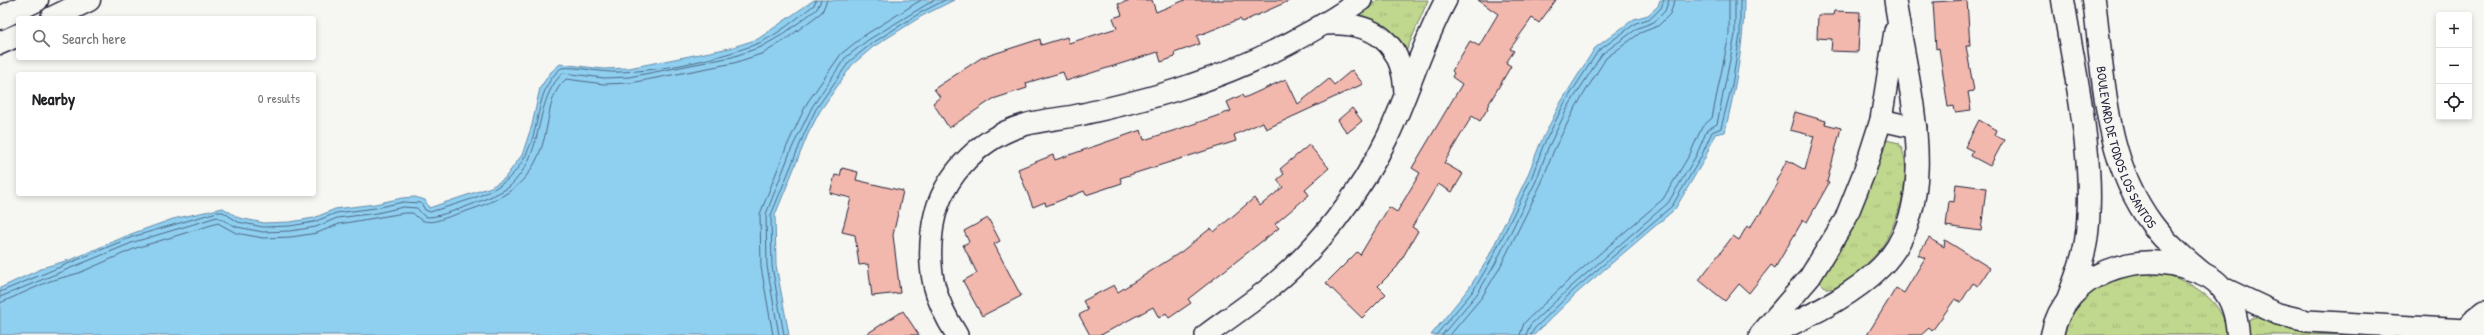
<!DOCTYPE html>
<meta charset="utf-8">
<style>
:root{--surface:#fff;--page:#f2f2f2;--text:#202124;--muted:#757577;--line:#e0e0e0}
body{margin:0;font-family:"Patrick Hand",sans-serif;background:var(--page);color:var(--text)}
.controls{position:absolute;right:12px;top:12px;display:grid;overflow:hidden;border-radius:4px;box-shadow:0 2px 6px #0003}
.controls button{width:36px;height:36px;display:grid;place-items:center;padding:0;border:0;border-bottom:1px solid var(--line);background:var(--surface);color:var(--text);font:20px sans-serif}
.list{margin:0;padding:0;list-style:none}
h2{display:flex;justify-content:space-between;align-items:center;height:52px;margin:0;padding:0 16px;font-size:17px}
h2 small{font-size:13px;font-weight:400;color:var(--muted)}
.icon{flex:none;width:22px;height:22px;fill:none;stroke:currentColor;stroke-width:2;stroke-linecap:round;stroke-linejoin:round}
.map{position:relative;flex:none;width:2484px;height:335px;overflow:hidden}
.search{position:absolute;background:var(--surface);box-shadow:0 2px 6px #0003;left:16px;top:16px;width:300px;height:44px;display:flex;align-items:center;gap:10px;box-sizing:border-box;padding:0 14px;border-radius:4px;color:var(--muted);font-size:15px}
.panel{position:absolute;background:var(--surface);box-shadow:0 2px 6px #0003;left:16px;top:72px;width:300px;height:124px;border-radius:4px}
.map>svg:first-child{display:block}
.grass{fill:url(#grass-tufts);stroke:#717c64}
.water{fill:#8fcff0;stroke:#638aa8}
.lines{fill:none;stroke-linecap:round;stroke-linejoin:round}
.shore{stroke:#4e6783;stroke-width:1}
.building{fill:#f3b8ad;stroke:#22223b}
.minor-casing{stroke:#22223b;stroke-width:24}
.tertiary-casing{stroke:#22223b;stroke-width:25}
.secondary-casing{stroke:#22223b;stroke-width:25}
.minor{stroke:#f6f6f2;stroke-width:21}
.tertiary{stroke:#f6f6f2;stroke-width:22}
.secondary{stroke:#f6f6f2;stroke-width:22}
.labels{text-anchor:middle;stroke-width:4;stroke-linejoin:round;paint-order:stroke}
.street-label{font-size:13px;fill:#22223b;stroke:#f6f6f2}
</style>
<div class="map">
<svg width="2484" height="335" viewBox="0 0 2484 335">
<defs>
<pattern id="grass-tufts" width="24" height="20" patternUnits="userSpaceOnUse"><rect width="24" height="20" fill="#c0d78e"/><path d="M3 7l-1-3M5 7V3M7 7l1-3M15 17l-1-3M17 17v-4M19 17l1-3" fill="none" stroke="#a5b87b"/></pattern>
</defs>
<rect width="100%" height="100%" fill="#f6f6f2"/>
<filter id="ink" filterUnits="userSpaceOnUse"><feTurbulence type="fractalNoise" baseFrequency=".025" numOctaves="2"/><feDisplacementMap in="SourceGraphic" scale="8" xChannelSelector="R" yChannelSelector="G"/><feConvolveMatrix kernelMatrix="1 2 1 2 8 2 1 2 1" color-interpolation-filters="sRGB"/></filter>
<g filter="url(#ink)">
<g class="grass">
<polygon points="1378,0 1428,0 1405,54 1357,20 1357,14"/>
<path d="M1886,140L1899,143C1916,171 1897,225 1880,250C1875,256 1868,262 1863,268C1853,278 1842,289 1827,289L1820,282L1818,271L1880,142Z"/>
<path d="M2159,272C2189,281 2225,299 2227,335H2062C2073,311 2088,285 2115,277C2129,273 2145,274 2159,272Z"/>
<polygon points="2254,317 2321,334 2382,335 2246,335 2247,321"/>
</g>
<g class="water">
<polygon points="814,0 954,0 922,16 873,47 852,65 820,111 808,134 775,215 776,265 789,335 0,335 0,288 45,267 73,259 131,234 173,219 223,208 239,218 264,223 290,222 314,218 335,209 375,204 402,198 415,197 425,200 429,208 491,187 504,179 522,155 532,125 540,88 550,73 560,64 604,69 629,68 730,48 758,39"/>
<path d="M1660,0H1744C1744,46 1735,88 1725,132L1715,134L1704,160L1675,209L1578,292L1534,335H1431L1469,288L1486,262L1527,177L1540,144L1561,102L1595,48L1634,19L1648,15L1658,6Z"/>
</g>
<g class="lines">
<g class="shore">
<path d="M0,292L132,237L217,212H223L238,222L263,227L290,226L314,222L336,213L376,208L403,202L421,203L425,210L430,212C485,195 522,189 536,125C541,102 543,84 561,68C578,66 600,73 619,72C662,71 719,59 759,43C779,34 797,18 814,5L816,0"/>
<path d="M0,297L134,242L217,217L237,227L263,232L290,231L316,227L337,218L377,213L403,207L417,208C421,212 422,217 429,217C442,217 497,196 509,187C516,181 527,166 530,157C542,129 540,94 563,73L604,78L629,77L732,57L761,47L782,35L817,9L821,0"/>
<path d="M0,303L50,281L79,273L136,248L218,223L236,233L263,238L291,237L317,233L339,224L404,213H413C425,227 436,221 451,216C504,200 536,186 547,126C550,109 552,91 566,79L604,84L630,83L734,63L764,53L785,40L822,12L827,0"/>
<polyline points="773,335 761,267 760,214 786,148 807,103 841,54 865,35 921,0"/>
<polyline points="779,335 767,266 766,214 791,150 812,107 845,58 868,40 934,0"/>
<polyline points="784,335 772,266 771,215 805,132 816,109 849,62 871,44 920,13 945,0"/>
<polyline points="1436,335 1473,291 1489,264 1531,179 1543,146 1564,104 1598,51 1636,23 1651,18 1661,8 1664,0"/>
<polyline points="1442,335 1477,294 1494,266 1536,181 1548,148 1568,107 1602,54 1638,28 1654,22 1665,11 1669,0"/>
<polyline points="1450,335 1482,297 1499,269 1541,184 1554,150 1574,110 1606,58 1640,33 1658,26 1670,14 1675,0"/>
<polyline points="1520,335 1524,323 1568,281 1663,199 1690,154 1702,127 1712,118 1729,35 1729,0"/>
<polyline points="1526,335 1530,325 1572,286 1668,203 1696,156 1707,130 1717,124 1735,35 1735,0"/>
<polyline points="1531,335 1534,329 1575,289 1672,206 1700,159 1712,132 1721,128 1732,85 1740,35 1740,0"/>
</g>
</g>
<g class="building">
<polygon points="1131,0 1152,0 1156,12 1185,0 1291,0 1242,22 1240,19 1197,36 1200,44 1174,53 1175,57 1161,62 1158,52 1066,81 1063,72 1026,83 1027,88 993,99 949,128 933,103 940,97 934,89 981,58 1040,39 1041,45 1067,37 1069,43 1117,28 1113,18 1122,15 1118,4"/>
<polygon points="1478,0 1556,0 1539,23 1532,18 1510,49 1514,51 1506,63 1511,66 1487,107 1488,108 1480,121 1472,116 1444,163 1463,174 1452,192 1438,184 1412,227 1418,231 1397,267 1378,286 1386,294 1362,318 1326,283 1357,252 1360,255 1389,207 1397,212 1420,173 1412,168 1462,84 1452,77 1454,73 1452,71 1470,41 1479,46 1498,14"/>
<polygon points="1967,0 1970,46 1966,46 1974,91 1968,92 1971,110 1955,112 1954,106 1948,107 1939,48 1936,49 1933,2"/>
<polygon points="1834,11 1860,12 1858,52 1831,51 1832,39 1817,38 1818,15 1833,15"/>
<polygon points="1352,70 1363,84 1266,129 1263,122 1234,135 1236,141 1120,178 1122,183 1086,195 1084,191 1046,206 1045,202 1033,207 1018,169 1053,155 1055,160 1141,130 1144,140 1182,128 1231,111 1227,102 1242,95 1244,98 1286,79 1298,104 1329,79 1334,85"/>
<polygon points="1352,108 1362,121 1347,133 1338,120"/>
<polygon points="1795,112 1826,121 1825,124 1841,128 1827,182 1829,183 1807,222 1803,220 1775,268 1771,265 1749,293 1739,284 1725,301 1699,280 1733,236 1739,240 1747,226 1750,228 1758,215 1759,216 1778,183 1776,181 1787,160 1805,170 1814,136 1790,130"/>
<polygon points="1979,120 1997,130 1995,135 2004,140 1990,166 1971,156 1973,151 1965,147"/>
<polygon points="1309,145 1329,168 1305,189 1309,195 1275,224 1279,228 1188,299 1191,303 1169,318 1166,313 1159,318 1153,307 1101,335 1090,335 1079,315 1088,310 1083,301 1114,285 1118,292 1181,252 1211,228 1214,232 1254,198 1260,206 1283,187 1277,180 1284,174 1280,169"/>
<polygon points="842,168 858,172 856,180 903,191 893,235 900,293 872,296 868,264 859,265 855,235 842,232 851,198 830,193 835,175 840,176"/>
<polygon points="1956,184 1986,188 1981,231 1946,226 1949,201 1954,202"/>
<polygon points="988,218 1000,241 994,244 1021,296 982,316 963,281 977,273 963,245 969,242 964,231"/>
<polygon points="1929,238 1944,247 1945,240 1990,268 1978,286 1973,283 1961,302 1955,299 1932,331 1929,328 1921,335 1867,335 1896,288 1904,293 1925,258 1918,255"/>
<polygon points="903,311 919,335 865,335"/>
</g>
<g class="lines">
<defs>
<g id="minor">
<path d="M1327,24C1375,22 1403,43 1405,93"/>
<polyline points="1881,120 1916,128"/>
<polyline points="2221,287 2278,314 2307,321 2484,331"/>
<path d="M957,335C935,301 927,272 932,232C937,182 976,139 1024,125C1043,119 1064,119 1083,114C1118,106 1154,98 1188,86C1249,66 1309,36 1361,0"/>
<path d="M1206,335C1226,320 1247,306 1267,290C1317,250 1360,194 1388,136C1409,92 1422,44 1446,0"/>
<polyline points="1760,335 1810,277 1845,220 1865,170 1881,120 1895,31"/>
<path d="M1770,335C1808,316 1850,298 1881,267C1946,202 1906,80 1895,0"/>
<polyline points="2464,335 2475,318 2484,311"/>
</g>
<g id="tertiary">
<path d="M2063,0C2075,75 2097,166 2086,241C2083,261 2075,280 2068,299"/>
<path id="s1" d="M2094,0C2104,77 2104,160 2152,224C2166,243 2184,258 2202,273"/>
<path d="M2052,335C2064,273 2139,248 2193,270C2202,273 2215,279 2221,287C2233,300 2237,319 2238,335"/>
</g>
<g id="secondary">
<polyline points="0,18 37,0"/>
<polyline points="52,18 89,0"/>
<polyline points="0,43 18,35"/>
</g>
</defs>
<use href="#minor" class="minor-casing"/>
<use href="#tertiary" class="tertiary-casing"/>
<use href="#secondary" class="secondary-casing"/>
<use href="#minor" class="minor"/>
<use href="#tertiary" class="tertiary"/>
<use href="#secondary" class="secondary"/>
</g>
</g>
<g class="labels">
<g class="street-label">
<text dy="5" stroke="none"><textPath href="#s1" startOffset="152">BOULEVARD DE TODOS LOS SANTOS</textPath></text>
</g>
</g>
</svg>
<div class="controls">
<button>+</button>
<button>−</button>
<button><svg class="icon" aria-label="locate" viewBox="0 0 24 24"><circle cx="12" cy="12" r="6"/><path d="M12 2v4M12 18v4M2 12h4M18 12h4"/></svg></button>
</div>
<div class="search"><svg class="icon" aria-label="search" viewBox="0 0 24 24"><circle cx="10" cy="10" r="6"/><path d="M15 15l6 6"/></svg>Search here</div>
<section class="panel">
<h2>Nearby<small>0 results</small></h2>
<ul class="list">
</ul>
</section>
</div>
